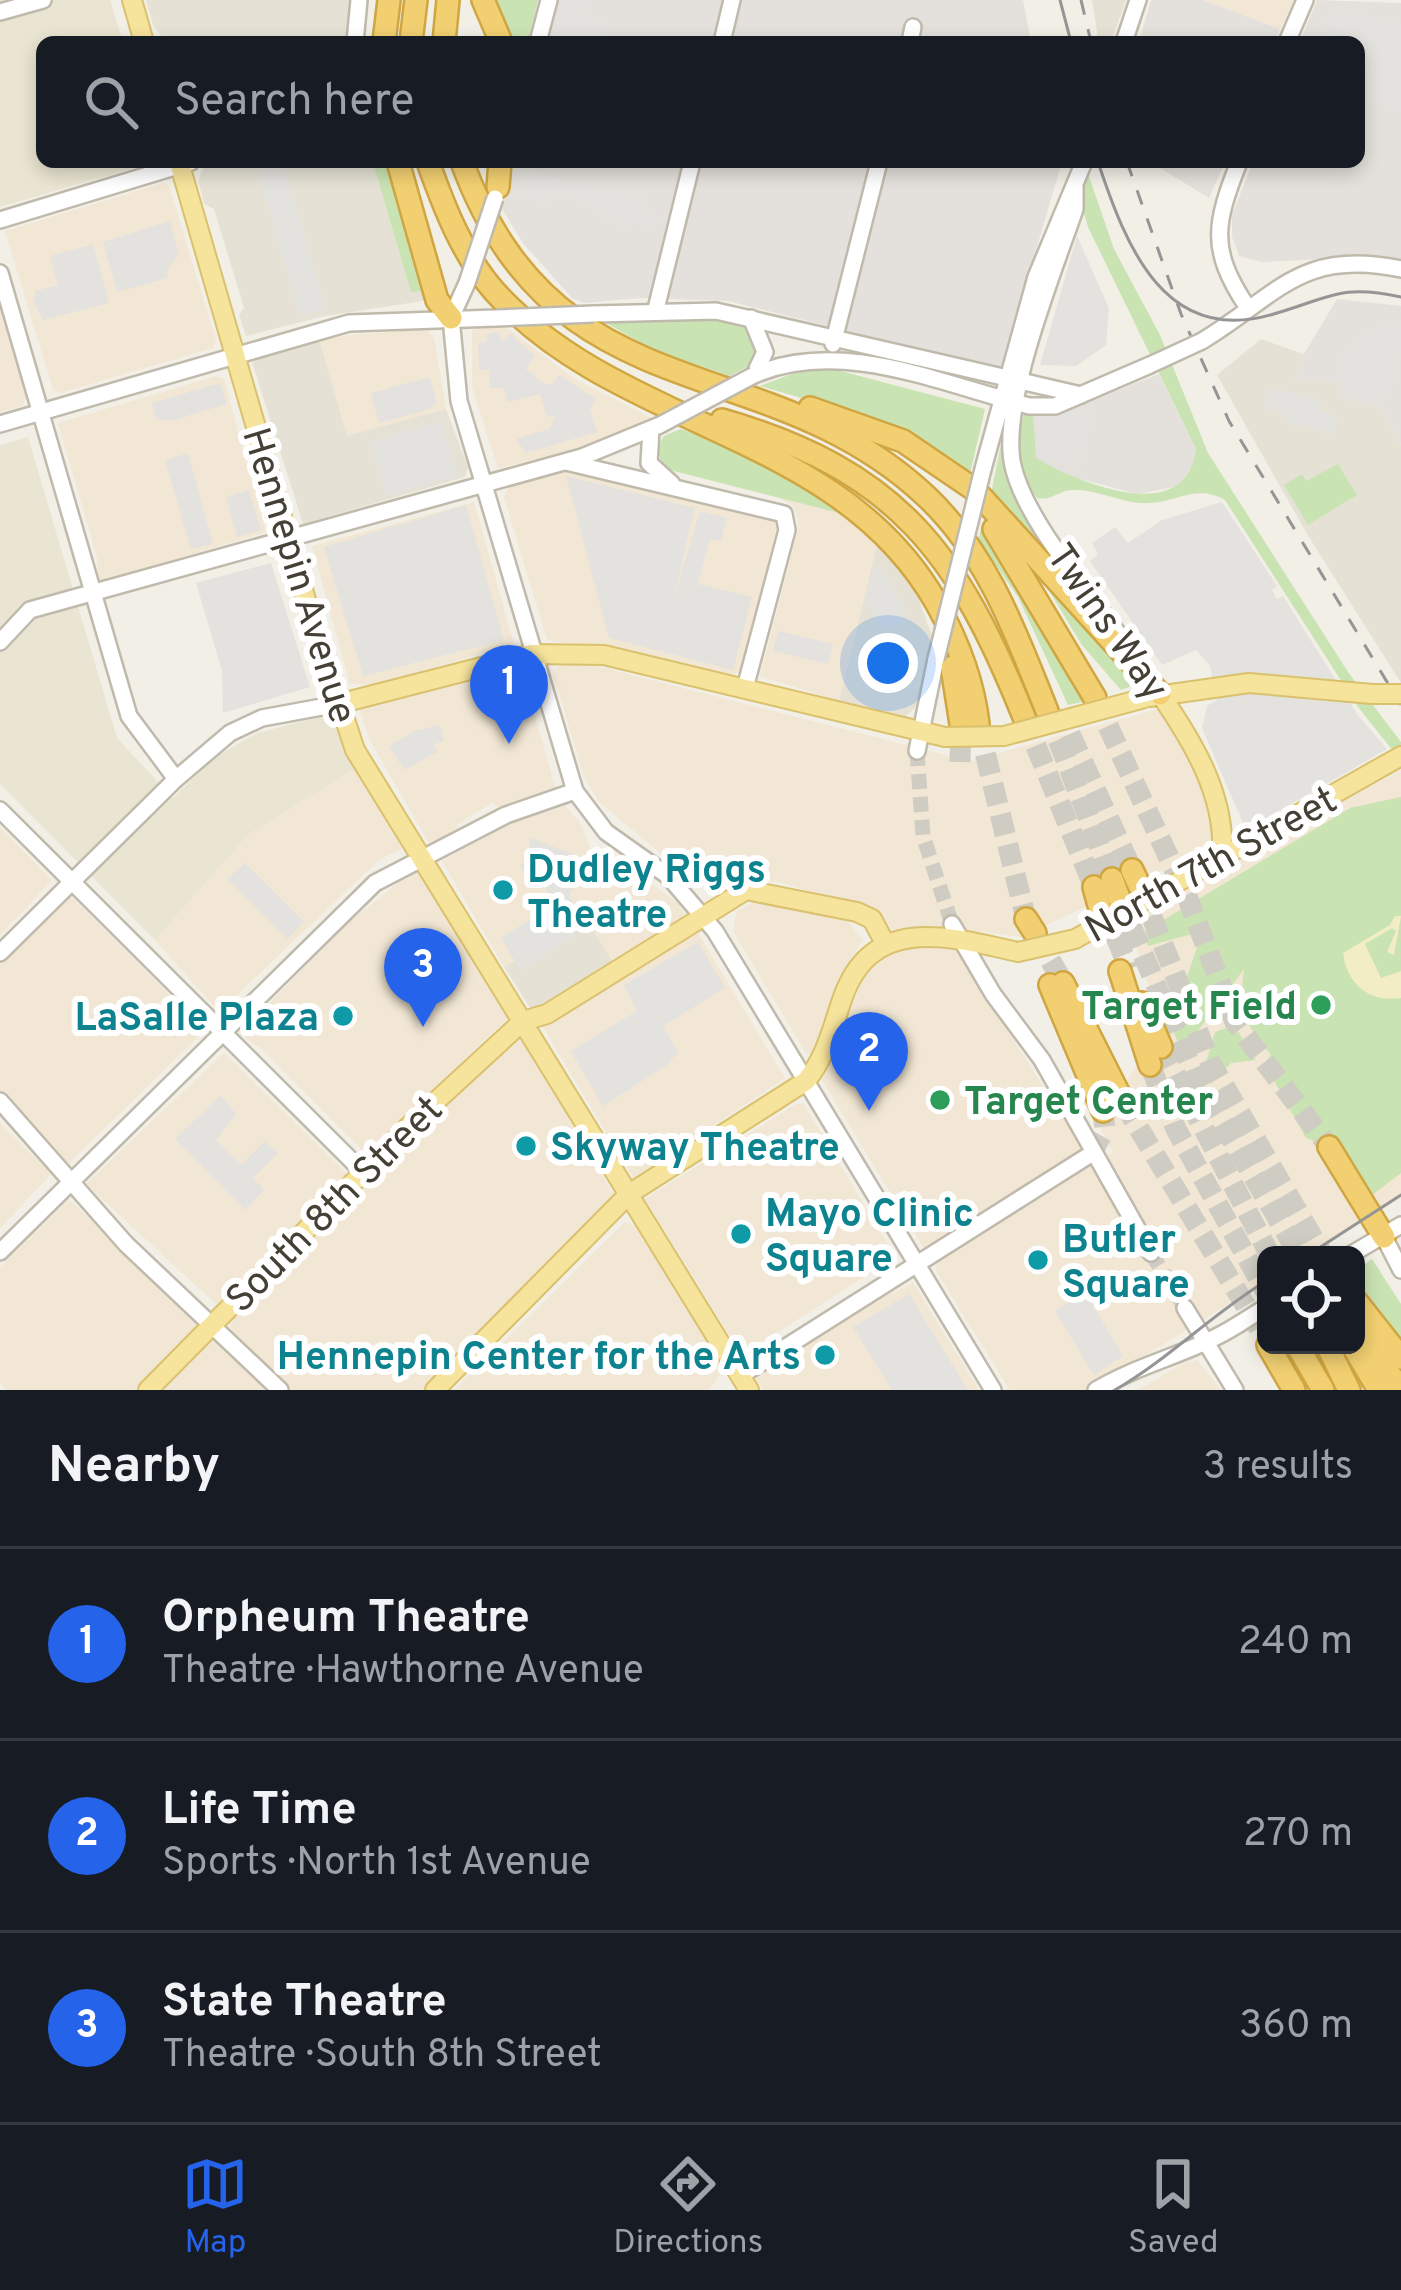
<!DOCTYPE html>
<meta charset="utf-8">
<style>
:root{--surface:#171b24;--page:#20242c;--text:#f1f3f6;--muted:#9ea1a6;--line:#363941;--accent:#2563eb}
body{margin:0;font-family:Overpass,sans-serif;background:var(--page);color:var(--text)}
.controls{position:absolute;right:36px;bottom:36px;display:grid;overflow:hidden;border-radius:18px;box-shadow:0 6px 18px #0003}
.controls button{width:108px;height:108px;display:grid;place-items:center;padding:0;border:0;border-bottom:3px solid var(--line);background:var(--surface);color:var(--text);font:60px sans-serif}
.you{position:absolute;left:888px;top:663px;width:42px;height:42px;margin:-30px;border:9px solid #fff;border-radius:50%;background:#1a73e8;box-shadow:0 0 0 18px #1a73e833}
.badge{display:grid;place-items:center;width:78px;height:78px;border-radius:50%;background:var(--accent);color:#fff;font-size:39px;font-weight:700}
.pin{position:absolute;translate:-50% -99px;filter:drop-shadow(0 3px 6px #0008)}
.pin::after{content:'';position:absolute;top:63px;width:42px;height:36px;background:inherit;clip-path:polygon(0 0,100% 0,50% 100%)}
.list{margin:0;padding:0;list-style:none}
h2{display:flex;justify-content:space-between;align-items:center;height:156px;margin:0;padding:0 48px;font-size:51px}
h2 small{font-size:39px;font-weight:400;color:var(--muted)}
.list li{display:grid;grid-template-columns:78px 1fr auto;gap:36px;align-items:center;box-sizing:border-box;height:192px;padding:0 48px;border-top:3px solid var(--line)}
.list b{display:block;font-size:45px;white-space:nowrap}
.list p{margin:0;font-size:39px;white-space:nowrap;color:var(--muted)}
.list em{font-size:39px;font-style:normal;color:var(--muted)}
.icon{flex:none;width:66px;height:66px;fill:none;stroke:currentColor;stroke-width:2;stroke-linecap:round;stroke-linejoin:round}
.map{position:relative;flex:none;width:1401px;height:1390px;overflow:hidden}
.search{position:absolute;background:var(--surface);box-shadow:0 6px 18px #0003;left:36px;right:36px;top:36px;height:132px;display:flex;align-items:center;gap:30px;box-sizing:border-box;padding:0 42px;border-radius:18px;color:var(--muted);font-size:45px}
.sheet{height:732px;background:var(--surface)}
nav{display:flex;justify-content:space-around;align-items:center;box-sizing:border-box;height:168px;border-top:3px solid var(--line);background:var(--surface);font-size:33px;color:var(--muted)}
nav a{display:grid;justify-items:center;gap:6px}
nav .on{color:var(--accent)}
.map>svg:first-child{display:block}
.residential{fill:#e5e2d5}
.commercial{fill:#f2e7d4}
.industrial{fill:#e4e1dc}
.education{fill:#eae5d2}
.green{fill:#cae3b3}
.sand{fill:#f3edc5}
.parking{fill:#e3e2de}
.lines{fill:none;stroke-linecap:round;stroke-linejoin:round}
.minor-tunnel{stroke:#cfccc4;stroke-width:15;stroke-dasharray:15 8;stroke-linecap:butt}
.highway-tunnel{stroke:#cfccc4;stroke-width:21;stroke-dasharray:21 10;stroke-linecap:butt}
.minor-casing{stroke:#c0baad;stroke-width:20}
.major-casing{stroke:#dac16d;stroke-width:22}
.highway-casing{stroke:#d0a642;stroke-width:26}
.minor{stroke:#fff;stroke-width:15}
.major{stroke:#f6e39c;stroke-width:18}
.highway{stroke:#f2d072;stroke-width:21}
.tram{stroke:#959595;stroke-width:3}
.rail{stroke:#959595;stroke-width:3;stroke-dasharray:15 15;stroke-linecap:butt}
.minor-bridge-casing{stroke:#c0baad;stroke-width:20;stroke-linecap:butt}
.major-bridge-casing{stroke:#dac16d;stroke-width:22;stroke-linecap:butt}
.minor-bridge{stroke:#fff;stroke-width:15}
.major-bridge{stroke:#f6e39c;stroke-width:18}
.culture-dot{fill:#0f9aa8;stroke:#fff;stroke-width:4.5}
.leisure-dot{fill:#2e9e5b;stroke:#fff;stroke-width:4.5}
.labels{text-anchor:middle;stroke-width:12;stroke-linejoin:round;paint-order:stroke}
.street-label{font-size:39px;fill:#444036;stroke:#fff}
.culture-label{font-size:39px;font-weight:bold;fill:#0d838f;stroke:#fff;text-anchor:start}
.leisure-label{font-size:39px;font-weight:bold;fill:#27864d;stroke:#fff;text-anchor:end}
</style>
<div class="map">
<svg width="1401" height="1390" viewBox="0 0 1401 1390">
<rect width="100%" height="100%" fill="#f2efe7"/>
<g class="residential">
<polygon points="146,0 354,0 348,42 166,42 153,25"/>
<polygon points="1092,0 1126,0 1111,42 1098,38"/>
<polygon points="238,162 393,162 425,290 423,301 325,316 246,336 239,315 244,308 214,209 204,204 198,180 205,165"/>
<polygon points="319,338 347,435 446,409 468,467 465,477 303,524 252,362"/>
<polygon points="1261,339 1304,354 1295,381 1341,382 1337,398 1380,407 1401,445 1401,683 1307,534 1217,375"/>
<polygon points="879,536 918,597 932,636 916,707 906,716 839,701"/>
<polygon points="584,916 617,968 555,1004 532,1011 504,967"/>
</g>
<g class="commercial">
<polygon points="1203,0 1294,0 1280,29"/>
<polygon points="163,183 169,186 216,340 213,348 60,393 53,390 5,231"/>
<polygon points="0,305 27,397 22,406 0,412"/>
<polygon points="481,322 509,329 573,378 652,418 599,446 498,468 472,387 472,330"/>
<polygon points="426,329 434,338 446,409 347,436 319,338"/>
<polygon points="216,376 224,379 266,532 99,582 97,557 58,423"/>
<polygon points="572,469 778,521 740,672 729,675 547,640 504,497 509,486"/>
<polygon points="777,497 842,514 846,510 879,536 839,701 760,676 799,526 794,506"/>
<polygon points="474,502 514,644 372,685 350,684 312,546"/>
<polygon points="561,663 593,665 969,761 1162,708 1220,819 1218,845 1021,937 936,926 892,930 879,911 778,882 733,878 702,888 599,802 584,777 553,673"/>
<polygon points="522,669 555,787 498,807 492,803 458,824 455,832 429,843 369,739 359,708"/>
<polygon points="356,768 402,849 380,859 219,1012 155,940 249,834"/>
<polygon points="1401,770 1401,1198 1308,1255 1266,1255 1266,1281 1089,1390 1010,1390 936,1271 936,1261 1113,1152 1095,1118 1164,1034 1128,920"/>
<polygon points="565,806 581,824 590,847 642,877 678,903 687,919 617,968 584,916 504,967 442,861 510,823"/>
<polygon points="0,827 52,880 0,935"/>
<polygon points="413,871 421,874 508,1018 365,1153 261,1048 247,1040 243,1030 348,923"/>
<polygon points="68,894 205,1030 68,1164 0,1097 0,964"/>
<polygon points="756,901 847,920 863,940 838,978 814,1055 806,1053 733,931 737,911"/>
<polygon points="698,933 785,1078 634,1179 541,1024"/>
<polygon points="913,946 957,951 1081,1146 1079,1154 925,1250 822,1080 865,973 891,952"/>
<polygon points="514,1034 521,1036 616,1199 423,1390 289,1390 232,1331 229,1322"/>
<polygon points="224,1053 347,1174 216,1304 86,1184"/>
<polygon points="796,1104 804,1104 895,1257 742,1355 645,1199"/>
<polygon points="0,1123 51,1174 0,1228"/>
<polygon points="69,1200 199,1316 200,1322 134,1390 7,1390 0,1383 0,1267"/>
<polygon points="625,1222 637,1226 724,1369 709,1390 454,1390"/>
<polygon points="913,1283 979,1390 763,1390 754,1376 784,1345"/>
<polygon points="217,1336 270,1390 164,1390"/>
<polygon points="1197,1360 1221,1390 1138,1390 1180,1365"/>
</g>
<g class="industrial">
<polygon points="557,0 1023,0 1031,42 546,42"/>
<polygon points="1151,0 1203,0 1280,29 1275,42 1139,42"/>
<polygon points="1317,0 1401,3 1401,263 1374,257 1261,262 1239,256 1232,237 1232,215 1253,162 1359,162 1359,42 1300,42"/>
<polygon points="515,162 1062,162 1001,369 728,301 640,298 584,303 572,298 522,242 501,207"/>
<polygon points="1150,162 1225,162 1209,198"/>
<polygon points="1337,299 1401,306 1401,445 1380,407 1336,398 1340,382 1295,381 1304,354"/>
<polygon points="1159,374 1196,449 1194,463 1179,486 1138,494 1065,475 1035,458 1033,412 1068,410"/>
</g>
<g class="education">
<polygon points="0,0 110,0 123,42 42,42 42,162 154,162 0,207"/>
<polygon points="28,437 117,738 173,798 214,758 257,733 331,714 356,768 249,834 155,940 0,784 0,445"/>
</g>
<g class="green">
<polygon points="488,0 538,0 528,42 506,42"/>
<polygon points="373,162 389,162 423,291 411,292"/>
<path d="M1069,162H1084L1114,249L1160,335L1208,453L1348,672L1401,742V761L1358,707L1225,500C1197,484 1179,501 1150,503C1124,505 1099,489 1073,490C1059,490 1053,501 1037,498C1018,471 1014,445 1024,414L1033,412L1036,458C1077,482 1186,529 1196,449L1088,227Z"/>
<polygon points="672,316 742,324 759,352 752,364 730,376 653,350 603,321"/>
<polygon points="833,369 985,409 969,478 835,408 760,386 802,370"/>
<polygon points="681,429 770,462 846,510 843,514 670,470 662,465 657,447 664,436"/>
<polygon points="1002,440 1007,468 1106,624 990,498"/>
<polygon points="1338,464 1357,495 1308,525 1284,485 1302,474 1306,481"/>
<polygon points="983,522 1000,545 1090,700 1068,705 1018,597 978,539"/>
<polygon points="1034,566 1135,685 1121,690 1082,645"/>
<polygon points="1401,797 1401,1173 1371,1196 1344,1152 1306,1138 1267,1068 1264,1063 1271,1055 1251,1029 1236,992 1242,988 1244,969 1182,1052 1170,1024 1203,931 1148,946 1145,931 1350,808"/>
<polygon points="1234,1025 1256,1060 1231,1063 1212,1083 1201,1079 1215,1032"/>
<polygon points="1372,1259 1401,1304 1401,1345 1356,1286 1356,1271"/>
</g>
<path class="sand" d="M1395,916H1401L1394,955L1387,952L1396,931L1392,928L1365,944L1381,978L1401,971V998C1369,1003 1347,984 1343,953L1390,925Z"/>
<g class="parking">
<polygon points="562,0 590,0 586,15 609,23 604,42 551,42"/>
<polygon points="1333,7 1401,24 1401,111 1359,98 1359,42 1320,42"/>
<polygon points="283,162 325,309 300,316 256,164"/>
<polygon points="523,169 645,200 642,212 660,217 656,228 627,221 625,228 615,225 616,219 592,213 594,205 551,194 548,205 517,194"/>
<polygon points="170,221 179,254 167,269 168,278 117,292 103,242"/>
<polygon points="1077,236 1109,308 1106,345 1076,366 1040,365"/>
<polygon points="93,244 109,303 43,320 34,302 35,291 58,285 50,256"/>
<polygon points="1384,325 1401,326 1401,356 1387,396 1379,402 1343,394 1346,381 1334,378 1343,359 1354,341"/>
<polygon points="487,333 500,333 501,342 511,334 535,356 526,369 544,384 552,384 559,375 596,399 590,408 597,432 526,453 516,439 549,429 556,415 547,417 540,394 508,402 504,388 490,388 489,370 479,370 478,343 486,342"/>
<polygon points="430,377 437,402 430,409 379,423 371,393"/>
<polygon points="220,383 227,404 170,421 156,419 152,403"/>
<polygon points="1269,387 1322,400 1320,411 1337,416 1332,434 1285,422 1286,414 1264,408"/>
<polygon points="1095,408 1079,469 1038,457 1036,416"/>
<polygon points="441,421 457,476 387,496 371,442"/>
<polygon points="188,453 213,544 191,549 165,460"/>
<polygon points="566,476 695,508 672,604 700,511 727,518 721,541 710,539 698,584 752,597 733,670 609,638"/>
<polygon points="249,490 261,530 237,537 226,497"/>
<polygon points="1222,502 1277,586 1272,590 1277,599 1283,596 1357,714 1387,749 1246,830 1202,728 1207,706 1217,700 1210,666 1196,650 1162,665 1090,561 1098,554 1092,543 1115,527 1128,543 1162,520"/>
<polygon points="466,505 504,640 363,676 324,547"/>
<polygon points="271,563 310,687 223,713 222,671 196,583"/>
<polygon points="881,566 908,616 902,624 883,630 866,599 873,570"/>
<polygon points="778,631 833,644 828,664 773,651"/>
<polygon points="440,725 444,741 434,744 437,752 404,770 389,746 415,731"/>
<polygon points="529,837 587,860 569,896 588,928 520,970 501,938 551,906 544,881 533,887 519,865 531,858"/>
<polygon points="245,863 304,922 287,939 227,879"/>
<polygon points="698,942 725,988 663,1026 678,1052 667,1065 603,1106 571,1051 637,1011 624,985"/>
<polygon points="221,1095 236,1114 216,1140 241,1165 265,1141 278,1153 253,1178 264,1190 245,1210 175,1139"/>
<polygon points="1085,1292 1123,1356 1094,1375 1055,1311"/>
<polygon points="909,1294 968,1390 892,1390 853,1327"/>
</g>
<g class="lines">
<g class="minor-tunnel">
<polyline points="917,751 923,836 952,924"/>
<polyline points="1151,1253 1185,1308"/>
</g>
<g class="highway-tunnel">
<polyline points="1095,698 1188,899 1235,1022 1329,1147"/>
<polyline points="1047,711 1112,879"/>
<polyline points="1024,717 1094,887"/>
<polyline points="978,724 1026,919"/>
<polyline points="1070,734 1132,870"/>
<polyline points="960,762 961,724"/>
<polyline points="1140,887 1210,1062 1323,1255"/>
<polyline points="1119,898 1193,1072 1299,1255"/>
<polyline points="1104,907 1129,969"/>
<polyline points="1035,934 1063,982"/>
<polyline points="1161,1047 1270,1255"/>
<polyline points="1150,1065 1176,1129 1266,1292"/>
<polyline points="1123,1102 1259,1328"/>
<polyline points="1091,1154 1105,1129 1103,1111"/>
</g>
<defs>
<g id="minor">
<polyline points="0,12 43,0"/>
<polyline points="355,42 359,0"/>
<polyline points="538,42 549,0"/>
<polyline points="722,42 732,0"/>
<polyline points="910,42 913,27"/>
<polyline points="1124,42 1138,0"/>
<polyline points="1287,42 1305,0"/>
<path d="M1239,162C1215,223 1209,249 1246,305"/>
<path d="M1075,187V209C1054,271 999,405 1013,466C1026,523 1093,596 1126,645"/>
<polyline points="0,220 191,162"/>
<polyline points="0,273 129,716 176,779"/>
<polyline points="656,309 692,162"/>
<polyline points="594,314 716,311 1081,395"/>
<polyline points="451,318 459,401 575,791 606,832 668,876 715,931 993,1390"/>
<polyline points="451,318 467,283"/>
<polyline points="751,318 765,352 754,375"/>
<path d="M1202,341C1277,296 1300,248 1401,269"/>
<polyline points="833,344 879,162"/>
<path d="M754,375C841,337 941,384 1029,406H1055L1150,365"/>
<polyline points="0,424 349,323 496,318"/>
<polyline points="651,429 649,463 672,484"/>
<polyline points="566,462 784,514 787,530 745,688"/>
<polyline points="983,469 1036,277 1084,162"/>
<polyline points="0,642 30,610 582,457 660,425"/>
<polyline points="917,751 936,659"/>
<polyline points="0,810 363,1172"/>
<polyline points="952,924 993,994 1042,1060 1151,1253"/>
<polyline points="0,953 176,779 230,733 262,718 338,704"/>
<polyline points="0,1101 126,1244 280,1390"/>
<polyline points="1384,1237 1401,1270"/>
<polyline points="0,1252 375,883 506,815 575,791"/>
<polyline points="1350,1255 1401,1225"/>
<polyline points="1185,1308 1235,1390"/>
<polyline points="740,1376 1091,1154"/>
<path d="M1096,1390C1143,1362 1192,1354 1239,1324"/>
</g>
<g id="major">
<polyline points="132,0 144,42"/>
<polyline points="179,162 309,610 355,750 749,1390"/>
<path d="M1160,694C1193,742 1226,796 1222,856"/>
<polyline points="1150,697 1249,683 1372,694"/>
<polyline points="338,704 532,654 604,655 945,737"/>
<polyline points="1194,873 1401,756"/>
<polyline points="148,1390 408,1127 523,1021 547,1014 746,890 857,912 872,919 885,943"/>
<path d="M435,1390L629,1194L806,1081C827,1055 832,1028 843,997C873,913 951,937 1018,952"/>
</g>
<g id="highway">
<polyline points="483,0 501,42"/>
<polyline points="384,42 389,0"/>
<polyline points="411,42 416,0"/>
<polyline points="444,42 448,0"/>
<polyline points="398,162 437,300 451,318"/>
<path d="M428,162C444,207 463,256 495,292C622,431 840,431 937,604C958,642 973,681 978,724"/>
<path d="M462,162C557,419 765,344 927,497C989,556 1016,634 1047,711"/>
<polyline points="498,187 500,162"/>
<polyline points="810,408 903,441 975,490 1160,694"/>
<path d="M722,420C898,471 958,553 1024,717"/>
<polyline points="994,529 1095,698"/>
<polyline points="952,667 961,724"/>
<polyline points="1132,870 1140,887"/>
<polyline points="1112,879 1119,898"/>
<polyline points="1094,887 1100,909"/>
<polyline points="1026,919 1035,933"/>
<polyline points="1120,971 1150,1065"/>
<polyline points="1063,983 1123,1102"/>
<polyline points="1050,985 1103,1111"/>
<polyline points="1142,1003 1161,1047"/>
<polyline points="1329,1147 1384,1237"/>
<polyline points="1356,1301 1401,1358"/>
<polyline points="1356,1330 1401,1389"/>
<polyline points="1268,1345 1294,1390"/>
<polyline points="1297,1345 1323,1390"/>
<polyline points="1327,1345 1349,1390"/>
<polyline points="1352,1345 1379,1390"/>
</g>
</defs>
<use href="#minor" class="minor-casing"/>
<use href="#major" class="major-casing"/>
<use href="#highway" class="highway-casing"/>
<use href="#minor" class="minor"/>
<use href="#major" class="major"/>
<use href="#highway" class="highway"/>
<g class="tram">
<polyline points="1060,0 1071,42"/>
<path d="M1098,162C1126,246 1165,349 1277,313C1331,297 1342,284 1401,297"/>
<polyline points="1308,1255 1401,1195"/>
<path d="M1115,1390C1170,1358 1212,1314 1266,1281"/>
</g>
<g class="rail">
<polyline points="1081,0 1091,42"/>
<polyline points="1127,162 1181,314 1229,421 1401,705"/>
</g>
<defs>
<g id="minor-bridge">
<polyline points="467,283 495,198"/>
<polyline points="496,318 594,314"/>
<polyline points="1150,365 1202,341"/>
<polyline points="660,425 754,375"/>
<polyline points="936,659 983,469"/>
<polyline points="1239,1324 1266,1307"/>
</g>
<g id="major-bridge">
<polyline points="1372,694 1401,694"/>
<polyline points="945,737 1004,736 1145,698"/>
<polyline points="1018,952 1075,939 1194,873"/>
</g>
</defs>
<use href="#minor-bridge" class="minor-bridge-casing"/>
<use href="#major-bridge" class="major-bridge-casing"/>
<use href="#minor-bridge" class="minor-bridge"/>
<use href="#major-bridge" class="major-bridge"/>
</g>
<g class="culture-dot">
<circle cx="503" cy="890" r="12"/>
<circle cx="343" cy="1016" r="12"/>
<circle cx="526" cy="1146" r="12"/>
<circle cx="741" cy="1234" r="12"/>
<circle cx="1038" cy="1260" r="12"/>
<circle cx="825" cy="1355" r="12"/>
</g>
<g class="leisure-dot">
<circle cx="1321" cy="1005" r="12"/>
<circle cx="940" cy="1100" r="12"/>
</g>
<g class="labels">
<g class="street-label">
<text transform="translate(301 575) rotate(73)" y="14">Hennepin Avenue</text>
<text transform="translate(1109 621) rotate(55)" y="14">Twins Way</text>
<text transform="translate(1210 863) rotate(-29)" y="14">North 7th Street</text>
<text transform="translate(333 1203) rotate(-45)" y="14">South 8th Street</text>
</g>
<g class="culture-label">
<text x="527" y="882">Dudley Riggs<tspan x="527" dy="45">Theatre</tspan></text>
<text x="319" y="1030" text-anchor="end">LaSalle Plaza</text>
<text x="550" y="1160">Skyway Theatre</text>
<text x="765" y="1226">Mayo Clinic<tspan x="765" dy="45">Square</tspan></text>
<text x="1062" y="1252">Butler<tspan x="1062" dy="45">Square</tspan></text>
<text x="801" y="1369" text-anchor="end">Hennepin Center for the Arts</text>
</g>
<g class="leisure-label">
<text x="1297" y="1019">Target Field</text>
<text x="964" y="1114" text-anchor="start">Target Center</text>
</g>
</g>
</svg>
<div class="controls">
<button><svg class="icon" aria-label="locate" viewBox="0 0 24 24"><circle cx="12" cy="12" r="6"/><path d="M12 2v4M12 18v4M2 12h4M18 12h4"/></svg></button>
</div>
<div class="you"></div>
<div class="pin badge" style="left:509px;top:744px">1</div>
<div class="pin badge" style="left:869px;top:1111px">2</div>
<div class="pin badge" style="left:423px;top:1027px">3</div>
<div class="search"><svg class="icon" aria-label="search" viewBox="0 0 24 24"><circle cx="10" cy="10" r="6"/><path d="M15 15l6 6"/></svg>Search here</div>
</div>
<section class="sheet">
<h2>Nearby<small>3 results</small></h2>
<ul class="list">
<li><span class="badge">1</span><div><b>Orpheum Theatre</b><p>Theatre · Hawthorne Avenue</p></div><em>240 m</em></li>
<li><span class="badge">2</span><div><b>Life Time</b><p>Sports · North 1st Avenue</p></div><em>270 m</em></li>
<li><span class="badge">3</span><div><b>State Theatre</b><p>Theatre · South 8th Street</p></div><em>360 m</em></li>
</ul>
</section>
<nav>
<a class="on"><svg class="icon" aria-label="map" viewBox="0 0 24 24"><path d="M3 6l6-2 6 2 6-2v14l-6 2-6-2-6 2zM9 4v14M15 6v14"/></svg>Map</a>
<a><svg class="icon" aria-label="directions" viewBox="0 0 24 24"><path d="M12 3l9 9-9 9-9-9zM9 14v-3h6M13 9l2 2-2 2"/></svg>Directions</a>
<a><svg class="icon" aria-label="saved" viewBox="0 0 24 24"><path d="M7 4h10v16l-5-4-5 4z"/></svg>Saved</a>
</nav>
